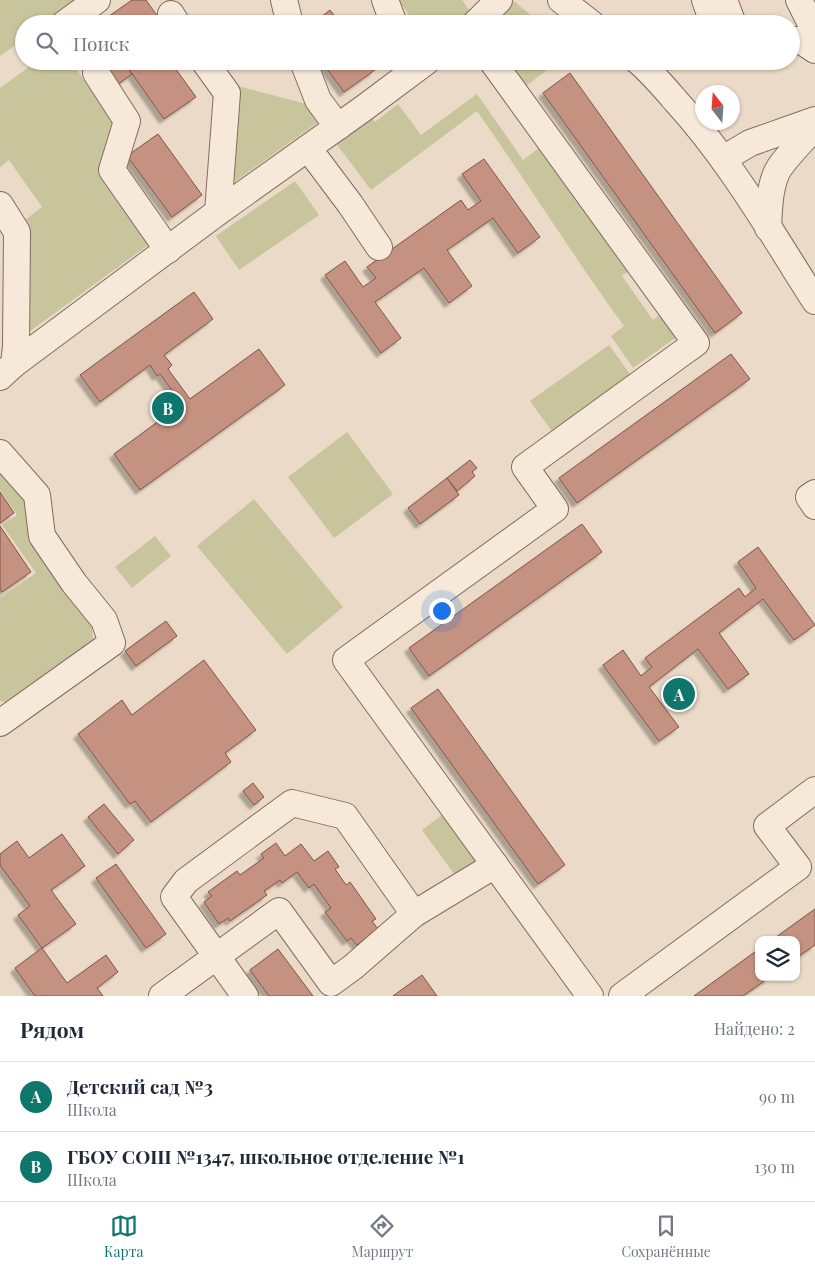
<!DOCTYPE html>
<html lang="ru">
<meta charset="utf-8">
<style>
:root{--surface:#fff;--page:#f2f2f3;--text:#1f2937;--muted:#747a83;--line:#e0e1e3;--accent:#0f766e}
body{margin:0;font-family:"Playfair Display",serif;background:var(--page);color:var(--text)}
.controls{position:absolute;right:15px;bottom:15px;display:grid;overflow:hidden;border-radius:10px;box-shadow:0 1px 4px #0004}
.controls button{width:45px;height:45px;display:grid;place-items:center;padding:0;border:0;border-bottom:1px solid var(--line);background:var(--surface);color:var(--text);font:25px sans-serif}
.compass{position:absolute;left:695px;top:85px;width:45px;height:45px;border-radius:50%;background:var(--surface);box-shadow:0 1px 4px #0004;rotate:343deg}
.you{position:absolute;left:441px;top:610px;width:18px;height:18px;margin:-12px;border:4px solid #fff;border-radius:50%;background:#1a73e8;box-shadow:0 0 0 8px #1a73e833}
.badge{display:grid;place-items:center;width:32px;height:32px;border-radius:50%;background:var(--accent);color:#fff;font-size:16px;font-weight:700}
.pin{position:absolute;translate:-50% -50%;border:2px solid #fff;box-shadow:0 1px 5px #0006}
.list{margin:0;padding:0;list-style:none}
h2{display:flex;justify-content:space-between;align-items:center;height:65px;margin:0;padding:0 20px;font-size:21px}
h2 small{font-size:16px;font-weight:400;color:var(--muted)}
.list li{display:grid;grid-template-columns:32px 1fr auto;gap:15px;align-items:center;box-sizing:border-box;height:70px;padding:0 20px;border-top:1px solid var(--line)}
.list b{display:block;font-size:19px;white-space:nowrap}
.list p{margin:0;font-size:16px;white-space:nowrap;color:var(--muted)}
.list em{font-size:16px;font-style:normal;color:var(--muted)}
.icon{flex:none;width:28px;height:28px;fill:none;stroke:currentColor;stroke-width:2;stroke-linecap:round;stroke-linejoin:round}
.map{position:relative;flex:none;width:815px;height:996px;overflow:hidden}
.search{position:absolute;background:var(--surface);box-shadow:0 1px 4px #0004;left:15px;right:15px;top:15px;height:55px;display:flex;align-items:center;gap:12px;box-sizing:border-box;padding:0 18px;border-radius:28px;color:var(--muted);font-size:19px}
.sheet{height:205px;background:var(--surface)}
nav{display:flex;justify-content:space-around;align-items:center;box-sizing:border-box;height:70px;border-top:1px solid var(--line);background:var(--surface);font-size:14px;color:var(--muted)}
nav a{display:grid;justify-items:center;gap:2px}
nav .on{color:var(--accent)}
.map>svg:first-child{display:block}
.green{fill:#c8c59c}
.building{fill:#c59180;stroke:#815446;filter:url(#shadow)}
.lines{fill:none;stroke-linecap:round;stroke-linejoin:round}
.minor-casing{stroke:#846c5e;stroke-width:28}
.minor{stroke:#f6e9d9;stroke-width:26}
</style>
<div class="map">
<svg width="815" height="996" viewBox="0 0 815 996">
<defs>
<filter id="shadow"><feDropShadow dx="-4.5" dy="4.5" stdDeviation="1" flood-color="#0004"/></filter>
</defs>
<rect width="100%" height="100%" fill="#eadac7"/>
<g class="green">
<polygon points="0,0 79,0 46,24 24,24 24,39 0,56"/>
<polygon points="398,0 462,0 472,14 458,24 416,24"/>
<polygon points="514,1 541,24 482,23"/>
<polygon points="37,61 71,61 114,125 101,171 151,243 22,337 21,223 42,207 9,160 0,167 0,88"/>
<polygon points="508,61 559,61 526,86"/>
<polygon points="234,85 314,106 324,118 226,188"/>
<path d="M477,94L523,160L539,148L630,270L622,276L653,320L662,313L678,336L633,368L611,336L624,326C573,256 527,182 477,111L371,190L332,138L368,112L375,122L398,104L421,135Z"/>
<polygon points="295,181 319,215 239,270 216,236"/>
<polygon points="609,345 632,377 553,433 530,401"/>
<polygon points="347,432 393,494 334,538 288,477"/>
<polygon points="0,468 27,506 91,621 94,646 11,703 0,701 0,596 1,597 36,573 2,525 17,515 0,490"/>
<polygon points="254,499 343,607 287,654 197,546"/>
<polygon points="155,536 171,556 132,588 115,567"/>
<polygon points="446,812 479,858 455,875 422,830"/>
</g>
<g class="building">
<polygon points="132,0 146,0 163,24 98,24"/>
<polygon points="330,10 341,24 312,24"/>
<polygon points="99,61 123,61 132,74 117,85"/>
<polygon points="123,61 170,61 196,97 164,119"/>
<polygon points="321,61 369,61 375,70 344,92"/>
<polygon points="570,73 742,313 715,333 543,93"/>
<polygon points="158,134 202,195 172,217 127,156"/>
<polygon points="484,159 540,237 518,253 493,218 447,250 472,286 449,303 424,268 375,302 401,338 381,353 325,275 345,261 363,287 376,278 367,267 461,200 468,210 481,201 462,174"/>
<polygon points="194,292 213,319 164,355 172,365 168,369 190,399 259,349 285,385 140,490 114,454 182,404 160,374 157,376 150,365 100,402 80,375"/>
<polygon points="731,354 750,379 577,503 559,478"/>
<polygon points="470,460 477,468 472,472 475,476 457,491 447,478"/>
<polygon points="447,478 459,495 420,524 408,508"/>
<polygon points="0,492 14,513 0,523"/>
<polygon points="582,524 602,552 429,676 409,648"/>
<polygon points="0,526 31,572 2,592 0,589"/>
<polygon points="758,547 815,625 794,640 763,599 719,633 749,674 728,689 698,649 649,687 679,727 659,741 603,665 623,650 641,676 652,667 645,658 739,588 745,597 756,588 738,562"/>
<polygon points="166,621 177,636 136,666 125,651"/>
<polygon points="204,660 256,730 225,753 231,762 151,822 135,801 130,804 78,734 122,700 132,715"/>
<polygon points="438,689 565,865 538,884 411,708"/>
<polygon points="253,783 264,797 254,805 243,791"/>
<polygon points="104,804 134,840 118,854 88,817"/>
<polygon points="62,834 85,866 51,890 76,924 42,948 18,915 30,906 0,865 0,854 17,841 29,858"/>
<polygon points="276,843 285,856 301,844 314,861 328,851 339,867 335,869 346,885 350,882 376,919 372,921 378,929 357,945 351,938 347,941 325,912 331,908 314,884 309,888 297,872 282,883 280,880 264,891 267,895 230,921 228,918 219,924 204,902 212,896 208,892 237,871 240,875 264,858 261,854"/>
<polygon points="116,864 166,934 146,948 96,878"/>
<polygon points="815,909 815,945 796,958 796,940 772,940"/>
<polygon points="42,948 67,983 106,955 118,972 97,988 103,996 35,996 15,968"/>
<polygon points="278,949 313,996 269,996 250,970"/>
<polygon points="759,949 759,977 770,977 743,996 694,996"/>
<polygon points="422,975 437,996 393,996"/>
</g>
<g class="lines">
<defs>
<g id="minor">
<polyline points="284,0 290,24"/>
<polyline points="385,0 394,24"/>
<polyline points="561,0 592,24"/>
<polyline points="705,0 712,20 719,24"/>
<polyline points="724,0 733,24"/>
<polyline points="799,0 815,32"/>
<polyline points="171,14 177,24"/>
<polyline points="64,24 97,0"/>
<polyline points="475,24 499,0"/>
<polyline points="791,40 800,40 815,50"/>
<polyline points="204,61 227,93 218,212"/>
<polyline points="303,61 318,100 332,119 339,126"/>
<polyline points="492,61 696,343 525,467 555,509 346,660 590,996"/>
<path d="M638,61C652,73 663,86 675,100C730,160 771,232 815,301"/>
<polyline points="96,73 127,121 112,170 168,250"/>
<polyline points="308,148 350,204 379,247"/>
<polyline points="723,159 750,143 815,120"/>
<polyline points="0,205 17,232 16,347 14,364"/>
<path d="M768,228C769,211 769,191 776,174C781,161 805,139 815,126"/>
<polyline points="0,377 14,364 218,212 364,108 427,61"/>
<polyline points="0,453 37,495 42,536 74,583 104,620 112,643 0,723"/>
<polyline points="815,493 809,497 815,506"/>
<polyline points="414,914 495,865"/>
<polyline points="162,996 279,911 331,983 353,967 414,914 345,816 292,803 186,881 174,897 245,996"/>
<polyline points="622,996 798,867 767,826 815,790"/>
</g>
</defs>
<use href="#minor" class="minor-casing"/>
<use href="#minor" class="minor"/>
</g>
</svg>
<div class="controls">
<button><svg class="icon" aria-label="layers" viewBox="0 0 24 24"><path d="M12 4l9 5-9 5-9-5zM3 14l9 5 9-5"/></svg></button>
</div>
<svg class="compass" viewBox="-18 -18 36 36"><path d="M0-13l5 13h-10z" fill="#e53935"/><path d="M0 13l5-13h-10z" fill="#747a83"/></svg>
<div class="you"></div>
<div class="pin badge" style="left:679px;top:694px">A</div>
<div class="pin badge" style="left:168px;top:408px">B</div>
<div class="search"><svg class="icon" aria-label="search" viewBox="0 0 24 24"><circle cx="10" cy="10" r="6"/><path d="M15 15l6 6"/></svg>Поиск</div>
</div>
<section class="sheet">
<h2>Рядом<small>Найдено: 2</small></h2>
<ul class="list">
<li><span class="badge">A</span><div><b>Детский сад №3</b><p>Школа</p></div><em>90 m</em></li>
<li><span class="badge">B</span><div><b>ГБОУ СОШ №1347, школьное отделение №1</b><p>Школа</p></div><em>130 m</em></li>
</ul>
</section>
<nav>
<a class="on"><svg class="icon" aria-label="map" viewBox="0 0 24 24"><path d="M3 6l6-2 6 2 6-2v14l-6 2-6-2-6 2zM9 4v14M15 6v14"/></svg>Карта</a>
<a><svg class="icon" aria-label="directions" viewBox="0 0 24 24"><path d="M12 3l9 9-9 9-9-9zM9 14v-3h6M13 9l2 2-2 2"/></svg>Маршрут</a>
<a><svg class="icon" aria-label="saved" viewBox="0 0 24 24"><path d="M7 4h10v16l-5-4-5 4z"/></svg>Сохранённые</a>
</nav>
